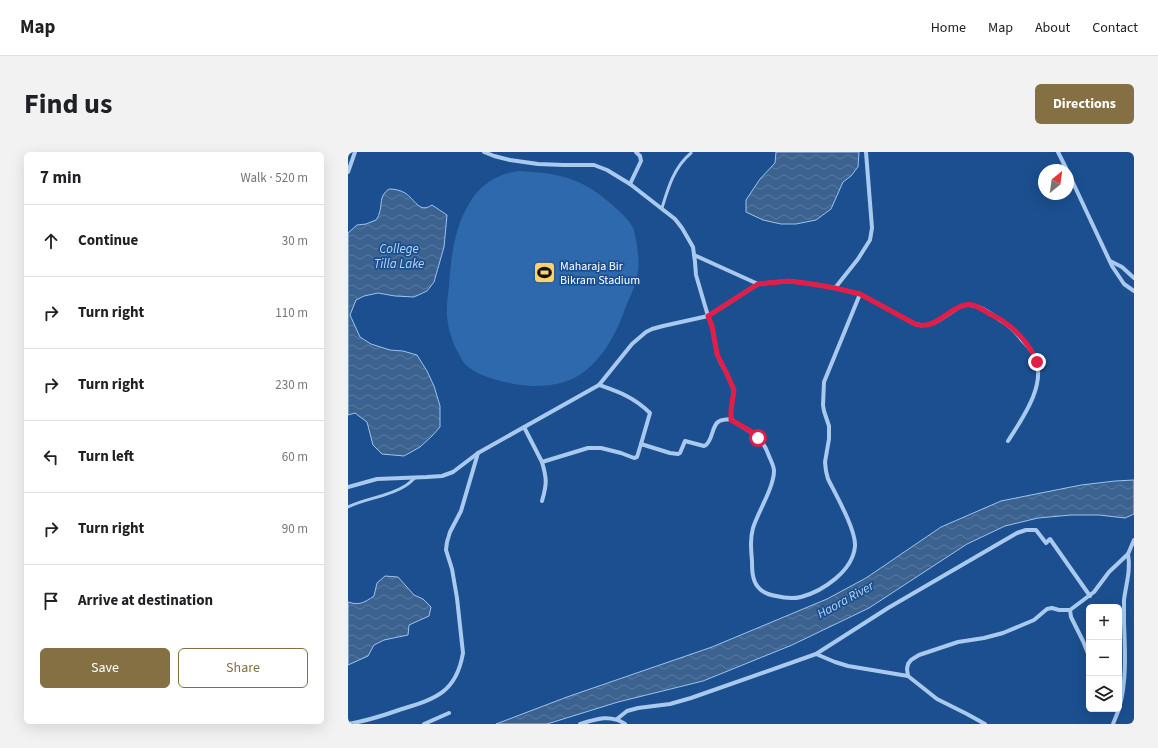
<!DOCTYPE html>
<meta charset="utf-8">
<style>
:root{--surface:#fff;--page:#f2f2f2;--text:#202124;--muted:#757577;--line:#e0e0e0;--accent:#847042}
body{margin:0;font-family:"Source Sans 3",sans-serif;background:var(--page);color:var(--text)}
.controls{position:absolute;right:12px;bottom:12px;display:grid;overflow:hidden;border-radius:6px;box-shadow:0 4px 16px #0002}
.controls button{width:36px;height:36px;display:grid;place-items:center;padding:0;border:0;border-bottom:1px solid var(--line);background:var(--surface);color:var(--text);font:20px sans-serif}
.compass{position:absolute;left:690px;top:12px;width:36px;height:36px;border-radius:50%;background:var(--surface);box-shadow:0 4px 16px #0002;rotate:29deg}
.stop{position:absolute;width:12px;height:12px;margin:-9px;border:3px solid #e11d48;border-radius:50%;background:#fff}
.stop.end{background:#e11d48;border-color:#fff;box-shadow:0 1px 4px #0008}
.list{margin:0;padding:0;list-style:none}
h2{display:flex;justify-content:space-between;align-items:center;height:52px;margin:0;padding:0 16px;font-size:17px}
h2 small{font-size:13px;font-weight:400;color:var(--muted)}
.list li{display:grid;grid-template-columns:26px 1fr auto;gap:12px;align-items:center;box-sizing:border-box;height:72px;padding:0 16px;border-top:1px solid var(--line)}
.list b{display:block;font-size:15px;white-space:nowrap}
.list em{font-size:13px;font-style:normal;color:var(--muted)}
.actions{display:flex;gap:8px;padding:12px 16px}
.actions a{flex:1;padding:9px 0;border:1px solid var(--accent);border-radius:6px;text-align:center;font-size:14px;color:var(--accent)}
.actions .main{background:var(--accent);color:#fff}
.icon{flex:none;width:22px;height:22px;fill:none;stroke:currentColor;stroke-width:2;stroke-linecap:round;stroke-linejoin:round}
.map{position:relative;flex:none;width:786px;height:572px;overflow:hidden;border-radius:6px}
header{display:flex;align-items:center;gap:24px;box-sizing:border-box;height:56px;padding:0 20px;background:var(--surface);border-bottom:1px solid var(--line)}
header strong{font-size:19px}
nav{display:flex;gap:22px;margin-inline-start:auto;font-size:14px}
.intro{display:flex;align-items:center;justify-content:space-between;box-sizing:border-box;height:96px;padding:0 24px}
h1{margin:0;font-size:28px}
.button{padding:10px 18px;border-radius:6px;background:var(--accent);color:#fff;font-size:14px;font-weight:700}
main{display:flex;gap:24px;padding:0 24px}
aside{flex:1;background:var(--surface);border-radius:6px;box-shadow:0 4px 16px #0002}
.map>svg:first-child{display:block}
.grass{fill:#2e69ad}
.water{fill:url(#water-waves);stroke:#9cc4f0}
.lines{fill:none;stroke-linecap:round;stroke-linejoin:round}
.lane{stroke:#a9c9ee;stroke-width:3}
.street{stroke:#a9c9ee;stroke-width:4}
.route{stroke:#e11d48;stroke-width:5}
.labels{text-anchor:middle;stroke-width:3.5;stroke-linejoin:round;paint-order:stroke}
.poi-label{font-size:12px;fill:#fff;stroke:#1b4f8f;text-anchor:start}
.water-label{font-size:13px;font-style:italic;fill:#b5d3f5;stroke:#1b4f8f}
</style>
<header>
<strong>Map</strong>
<nav><a>Home</a><a>Map</a><a>About</a><a>Contact</a></nav>
</header>
<div class="intro"><h1>Find us</h1><a class="button">Directions</a></div>
<main>
<aside>
<h2>7 min<small>Walk · 520 m</small></h2>
<ul class="list">
<li><svg class="icon" aria-label="ahead" viewBox="0 0 24 24"><path d="M12 20V5M6 11l6-6 6 6"/></svg><div><b>Continue</b></div><em>30 m</em></li>
<li><svg class="icon" aria-label="right" viewBox="0 0 24 24"><path d="M7 20v-9h11M14 6l5 5-5 5"/></svg><div><b>Turn right</b></div><em>110 m</em></li>
<li><svg class="icon" aria-label="right" viewBox="0 0 24 24"><path d="M7 20v-9h11M14 6l5 5-5 5"/></svg><div><b>Turn right</b></div><em>230 m</em></li>
<li><svg class="icon" aria-label="left" viewBox="0 0 24 24"><path d="M17 20v-9H6M10 6l-5 5 5 5"/></svg><div><b>Turn left</b></div><em>60 m</em></li>
<li><svg class="icon" aria-label="right" viewBox="0 0 24 24"><path d="M7 20v-9h11M14 6l5 5-5 5"/></svg><div><b>Turn right</b></div><em>90 m</em></li>
<li><svg class="icon" aria-label="arrive" viewBox="0 0 24 24"><path d="M6 21V4h12l-3 4 3 4H6"/></svg><div><b>Arrive at destination</b></div></li>
</ul>
<div class="actions"><a class="main">Save</a><a>Share</a></div>
</aside>
<div class="map">
<svg width="786" height="572" viewBox="0 0 786 572">
<defs>
<pattern id="water-waves" width="16" height="10" patternUnits="userSpaceOnUse"><rect width="16" height="10" fill="#3c6290"/><path d="M0 5q4-4 8 0t8 0" fill="none" stroke="#597aa1"/></pattern>
</defs>
<rect width="100%" height="100%" fill="#1b4f8f"/>
<path class="grass" d="M170,19C184,20 198,20 212,24C235,29 253,42 270,58C275,63 282,69 285,76C288,83 292,110 290,118C289,129 284,141 279,152C273,168 268,181 258,196C239,223 220,234 187,234C168,234 130,226 117,212C115,210 113,206 112,204C105,192 100,178 99,164C98,154 100,144 101,134C103,105 106,76 122,50C133,32 150,22 170,19Z"/>
<g class="water">
<polygon points="428,0 511,0 510,15 503,24 495,30 483,57 468,68 448,72 433,72 415,68 398,60 398,48 412,27 427,11"/>
<path d="M41,37C46,37 52,38 57,41C67,47 71,62 84,53L99,63L96,95L86,130L79,139L66,145L47,144L30,141L16,144L8,148L2,163L12,185L23,192L42,198L55,199L69,203L79,219L86,234L92,254V275L84,284L72,295L56,304L34,302L25,293L19,270L7,261L0,263V81L9,73L18,72L28,68C29,66 31,64 31,62C35,52 30,45 41,37Z"/>
<polygon points="786,328 786,362 777,366 751,363 723,363 690,366 657,374 619,392 521,456 444,493 355,529 270,550 199,572 148,572 219,545 364,495 479,447 518,426 593,375 653,349 733,333 767,329"/>
<path d="M37,424L50,425L66,443L75,447L83,455L81,464L61,473L60,483L36,488L26,493L20,504L0,513V450C12,454 17,450 26,444L29,431Z"/>
</g>
<g class="lines">
<g class="lane">
<path d="M314,56C320,36 326,15 343,1"/>
<path d="M0,355C18,346 40,345 57,334C61,332 64,328 67,326"/>
</g>
<g class="street">
<polyline points="710,0 719,18"/>
<polyline points="0,20 7,0"/>
<polyline points="720,20 764,114 776,132 786,139"/>
<polyline points="282,32 293,9 292,4 288,0"/>
<polyline points="346,103 410,132"/>
<polyline points="762,109 774,115 786,126"/>
<polyline points="487,136 510,107 522,88 524,76 518,0"/>
<path d="M512,142L476,230L475,253L476,259L481,274V287L477,310L478,319L480,327C488,343 508,378 507,394C505,419 475,439 453,445C445,447 436,446 428,444C422,443 414,440 410,435C404,428 404,417 404,409C403,397 402,387 405,376C410,360 426,335 426,319C426,314 423,309 421,304C419,298 415,291 411,286C403,278 392,275 383,267V258L386,238L379,222L372,209L369,202L364,174L360,164L410,132L441,129L464,132L487,136L512,142L567,172C583,177 596,165 608,157C611,155 616,153 619,153C631,152 643,162 652,168C661,173 668,180 674,188C679,193 684,198 687,205C699,233 674,267 660,289"/>
<path d="M176,275L194,310L240,296H253L273,301L286,306L289,305L293,292L302,261C286,245 271,240 251,233"/>
<path d="M293,292L322,301L330,302L332,301L337,289L356,294L358,293C365,287 364,274 370,270C373,267 379,268 383,267"/>
<path d="M194,310C199,327 199,332 194,349"/>
<polyline points="0,335 29,327 79,325 94,324 105,320 130,301 251,233 284,192 298,180 304,177 315,174 360,164 348,123 347,110 345,95 334,76 327,67 282,32 259,18 246,13 216,13 190,12 162,8 146,4 136,0"/>
<polyline points="722,458 723,465 735,489 741,504"/>
<polyline points="468,502 487,510 500,514 560,524 589,547 619,562 637,572"/>
<polyline points="560,524 559,517 560,512 563,508 571,503 610,490 636,486 655,481 686,468 699,457 704,456 711,458 722,458 746,440 761,420 780,402 786,388"/>
<path d="M771,556C779,531 777,497 776,470C776,463 776,455 776,448C778,432 783,418 780,402"/>
<polyline points="269,567 279,559 290,556 322,552 343,546 468,502 540,456 669,381 678,378 688,378 698,391 702,387 742,444"/>
<path d="M0,572C18,569 34,564 51,558C86,547 108,542 115,501L109,446L104,417L98,398L99,390L102,380L113,359L130,301"/>
<polyline points="76,572 101,561"/>
<path d="M232,572C248,567 263,562 277,572"/>
<polyline points="765,572 771,557"/>
</g>
</g>
<g class="lines">
<path class="route" d="M410,286L406,281L383,268V258L386,238L379,222L369,202L364,174L360,164L410,132L441,129L464,132L487,136L512,142L567,172C587,179 599,157 617,153C626,151 633,157 640,161C645,164 651,166 656,170C670,179 683,195 689,210"/>
</g>
<defs>
<symbol id="stadium-square" viewBox="-11 -11 22 22"><rect x="-9" y="-9" width="18" height="18" rx="4" fill="#ffd166" stroke="#1b4f8f"/><path d="M0-5a6.5 5 0 1 0 0 10a6.5 5 0 1 0 0-10ZM-3.5-1.8h7v3.6h-7Z" fill="#111"/></symbol>
</defs>
<g fill-rule="evenodd">
<use href="#stadium-square" x="184" y="108" width="25" height="25"/>
</g>
<g class="labels">
<g class="poi-label">
<text x="212" y="118">Maharaja Bir<tspan x="212" dy="14">Bikram Stadium</tspan></text>
</g>
<g class="water-label">
<text x="51" y="101">College<tspan x="51" dy="15">Tilla Lake</tspan></text>
<text transform="translate(497 447) rotate(-29)" y="5">Haora River</text>
</g>
</g>
</svg>
<div class="controls">
<button>+</button>
<button>−</button>
<button><svg class="icon" aria-label="layers" viewBox="0 0 24 24"><path d="M12 4l9 5-9 5-9-5zM3 14l9 5 9-5"/></svg></button>
</div>
<svg class="compass" viewBox="-18 -18 36 36"><path d="M0-13l5 13h-10z" fill="#e53935"/><path d="M0 13l5-13h-10z" fill="#757577"/></svg>
<div class="stop" style="left:410px;top:286px"></div>
<div class="stop end" style="left:689px;top:210px"></div>
</div>
</main>
